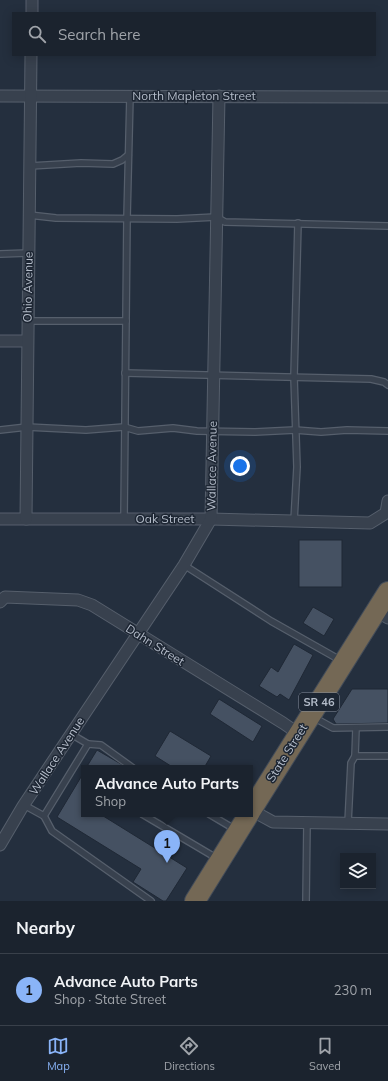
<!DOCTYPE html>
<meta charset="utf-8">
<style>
:root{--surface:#1b232e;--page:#282f3a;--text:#f1f3f6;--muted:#a0a4aa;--line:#39404a;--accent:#8ab4f8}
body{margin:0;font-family:Mulish,sans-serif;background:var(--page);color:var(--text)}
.controls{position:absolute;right:12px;bottom:12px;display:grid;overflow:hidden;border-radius:0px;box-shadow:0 2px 10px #0003}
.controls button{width:36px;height:36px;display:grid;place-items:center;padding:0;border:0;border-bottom:1px solid var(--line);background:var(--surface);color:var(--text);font:20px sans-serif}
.you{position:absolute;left:240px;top:466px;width:14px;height:14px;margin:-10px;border:3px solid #fff;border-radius:50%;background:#1a73e8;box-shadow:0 0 0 6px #1a73e833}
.badge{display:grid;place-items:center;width:26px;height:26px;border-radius:50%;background:var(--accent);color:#111;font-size:13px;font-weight:700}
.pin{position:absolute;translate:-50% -33px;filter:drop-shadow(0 1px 2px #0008)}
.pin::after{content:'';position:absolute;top:21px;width:14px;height:12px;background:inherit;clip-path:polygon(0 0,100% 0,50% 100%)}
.popup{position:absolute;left:81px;top:765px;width:172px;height:52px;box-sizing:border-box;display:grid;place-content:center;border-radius:0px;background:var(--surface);filter:drop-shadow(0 1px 3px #0005);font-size:13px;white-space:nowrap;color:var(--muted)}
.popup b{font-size:15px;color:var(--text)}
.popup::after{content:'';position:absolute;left:50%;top:100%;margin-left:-8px;border:8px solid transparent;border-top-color:var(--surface)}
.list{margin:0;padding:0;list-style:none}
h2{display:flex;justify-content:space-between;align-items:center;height:52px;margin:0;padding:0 16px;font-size:17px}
h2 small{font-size:13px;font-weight:400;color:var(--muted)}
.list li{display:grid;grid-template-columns:26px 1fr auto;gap:12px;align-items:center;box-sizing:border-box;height:72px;padding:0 16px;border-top:1px solid var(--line)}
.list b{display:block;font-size:15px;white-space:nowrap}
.list p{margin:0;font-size:13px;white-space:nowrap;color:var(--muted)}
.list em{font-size:13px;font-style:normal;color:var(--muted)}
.icon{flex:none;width:22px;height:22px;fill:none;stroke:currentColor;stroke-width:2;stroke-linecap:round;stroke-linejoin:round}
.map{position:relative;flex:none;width:388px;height:901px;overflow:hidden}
.search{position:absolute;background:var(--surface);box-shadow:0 2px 10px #0003;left:12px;right:12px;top:12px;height:44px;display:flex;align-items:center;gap:10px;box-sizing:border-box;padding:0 14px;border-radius:0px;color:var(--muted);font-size:15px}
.sheet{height:124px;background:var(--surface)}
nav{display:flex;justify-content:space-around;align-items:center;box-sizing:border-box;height:56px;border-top:1px solid var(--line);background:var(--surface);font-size:11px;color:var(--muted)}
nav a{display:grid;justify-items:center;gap:2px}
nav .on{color:var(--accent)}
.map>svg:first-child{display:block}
.building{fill:#455162;stroke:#1f2835}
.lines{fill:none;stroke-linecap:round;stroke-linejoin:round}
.lane-casing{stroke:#565f6c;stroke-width:8}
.street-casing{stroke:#565f6c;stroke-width:13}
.highway-casing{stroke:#434c59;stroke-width:22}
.lane{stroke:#38414e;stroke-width:5.5}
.street{stroke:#38414e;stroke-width:11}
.highway{stroke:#746855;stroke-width:20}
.labels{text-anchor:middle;stroke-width:3;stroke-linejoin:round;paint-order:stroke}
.shield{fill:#1d2633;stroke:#878f9c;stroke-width:1}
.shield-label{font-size:11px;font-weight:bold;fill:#b4bcc9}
.street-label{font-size:12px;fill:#b4bcc9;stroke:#1d2633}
</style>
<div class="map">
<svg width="388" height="901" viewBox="0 0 388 901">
<rect width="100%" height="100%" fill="#242f3e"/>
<g class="building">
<rect x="299" y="540" width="43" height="47"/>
<polygon points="313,607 334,619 324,636 303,623"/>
<polygon points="294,644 313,655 289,700 280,694 277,697 259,686 271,667 278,672"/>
<polygon points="352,689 388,689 388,723 336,724 333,719"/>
<polygon points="219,699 262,726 253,742 210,714"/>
<polygon points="170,731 211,756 204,768 174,768 155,756"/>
<polygon points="97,750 121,764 126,768 86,768"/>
<polygon points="84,772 84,814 100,814 187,868 166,901 163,901 133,882 141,869 57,817"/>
</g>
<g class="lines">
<defs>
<g id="lane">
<polyline points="30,166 81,163 113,164 122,160 128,155"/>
<polyline points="29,215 56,218 177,219 216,217 225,222 388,226"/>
<polyline points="0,254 28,253"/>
<polyline points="28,321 126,321"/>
<polyline points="125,373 371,379 384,382 388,385"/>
<polyline points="0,430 27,427 86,430 124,427 138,431 173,428 197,431 255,432 295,430 321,432 347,430 388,431"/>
<polyline points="124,519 127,218 130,96"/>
<polyline points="294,521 297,467 294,377 298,223"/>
<polyline points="184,565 271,621 340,660"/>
<polyline points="313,717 333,728 388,727"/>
<polyline points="88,744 101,745 133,768"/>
<polyline points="355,756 356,728"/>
<polyline points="24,805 44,816 52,831 151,901"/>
<polyline points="142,814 218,859"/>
<polyline points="209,814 236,830"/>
<polyline points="44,816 88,744 71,734"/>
<polyline points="348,823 351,763 355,756 388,756"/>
<polyline points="306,901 307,823"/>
</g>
<g id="street">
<polyline points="32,13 32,0"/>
<polyline points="0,96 388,97"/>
<polyline points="0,341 27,341"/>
<polyline points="0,519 211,519 370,523 386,513 388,501"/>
<polyline points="26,519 31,55"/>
<polyline points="0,602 5,597 78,600 92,605 283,723 299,734"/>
<polyline points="376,611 388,618"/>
<polyline points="251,810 273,822 388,824"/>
<polyline points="0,845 23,806 184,565 211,519 219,96"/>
</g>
<g id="highway">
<polyline points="250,812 388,592"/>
<polyline points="195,901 249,814"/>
</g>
</defs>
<use href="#lane" class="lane-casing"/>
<use href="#street" class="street-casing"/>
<use href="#highway" class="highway-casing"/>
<use href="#lane" class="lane"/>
<use href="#street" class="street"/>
<use href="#highway" class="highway"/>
</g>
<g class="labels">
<rect class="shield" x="299" y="693" width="40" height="18" rx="3"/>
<g class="shield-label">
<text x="319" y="706">SR 46</text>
</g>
<g class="street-label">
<text x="194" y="100">North Mapleton Street</text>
<text transform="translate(28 287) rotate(-89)" y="4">Ohio Avenue</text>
<text transform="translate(212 466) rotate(-89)" y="4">Wallace Avenue</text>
<text x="165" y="523">Oak Street</text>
<text transform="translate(155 645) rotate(32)" y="4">Dahn Street</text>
<text transform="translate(287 753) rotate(-58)" y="4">State Street</text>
<text transform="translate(57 756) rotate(-57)" y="4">Wallace Avenue</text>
</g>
</g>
</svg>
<div class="controls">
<button><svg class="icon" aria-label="layers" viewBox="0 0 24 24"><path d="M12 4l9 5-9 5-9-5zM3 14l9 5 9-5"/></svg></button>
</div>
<div class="you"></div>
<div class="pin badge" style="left:167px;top:863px">1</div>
<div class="popup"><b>Advance Auto Parts</b>Shop</div>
<div class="search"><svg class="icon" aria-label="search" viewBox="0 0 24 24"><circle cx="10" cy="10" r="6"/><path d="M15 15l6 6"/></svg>Search here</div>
</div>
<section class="sheet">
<h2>Nearby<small></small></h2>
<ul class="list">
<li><span class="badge">1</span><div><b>Advance Auto Parts</b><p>Shop · State Street</p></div><em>230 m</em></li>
</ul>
</section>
<nav>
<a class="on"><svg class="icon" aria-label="map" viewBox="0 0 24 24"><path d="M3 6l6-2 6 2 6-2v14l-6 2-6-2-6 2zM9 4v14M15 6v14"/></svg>Map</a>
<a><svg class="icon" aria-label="directions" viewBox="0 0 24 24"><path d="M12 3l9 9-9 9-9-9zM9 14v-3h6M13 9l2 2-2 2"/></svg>Directions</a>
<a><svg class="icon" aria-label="saved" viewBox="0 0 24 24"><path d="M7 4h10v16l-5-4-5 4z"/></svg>Saved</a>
</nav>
